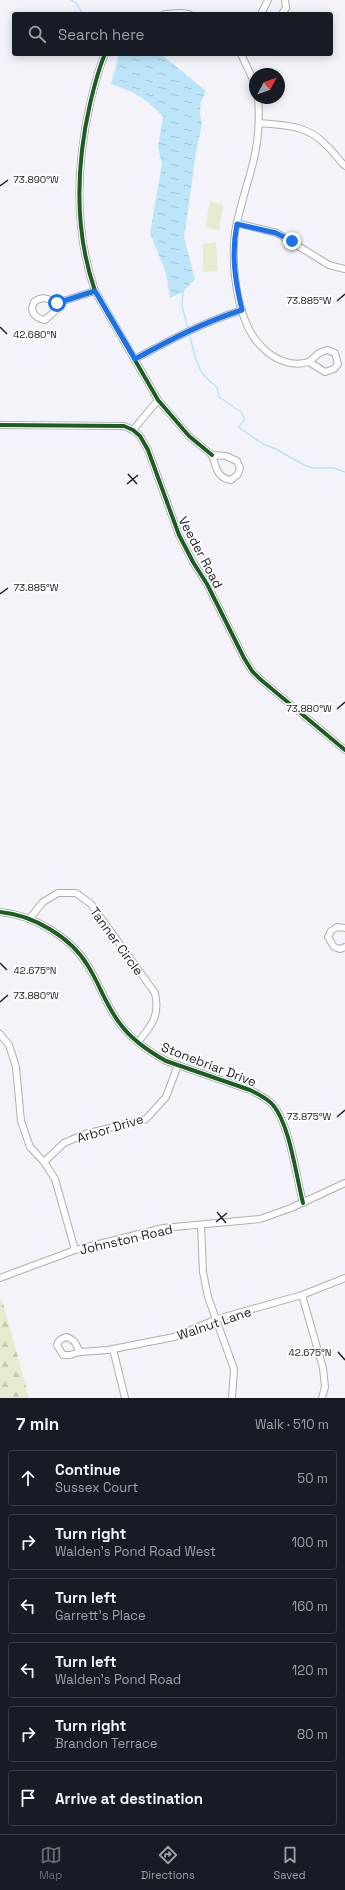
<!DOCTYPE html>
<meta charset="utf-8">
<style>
:root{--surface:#171b24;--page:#242831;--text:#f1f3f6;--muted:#9ea1a6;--line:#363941;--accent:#6c6a72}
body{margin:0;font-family:"Space Grotesk",sans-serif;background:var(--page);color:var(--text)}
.compass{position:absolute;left:249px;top:68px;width:36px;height:36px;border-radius:50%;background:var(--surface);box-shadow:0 2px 10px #0003;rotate:49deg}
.stop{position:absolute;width:12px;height:12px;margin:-9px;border:3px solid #1a73e8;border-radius:50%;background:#fff}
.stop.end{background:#1a73e8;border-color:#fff;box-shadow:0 1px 4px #0008}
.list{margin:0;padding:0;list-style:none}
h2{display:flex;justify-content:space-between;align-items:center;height:52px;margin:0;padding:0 16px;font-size:17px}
h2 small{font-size:13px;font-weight:400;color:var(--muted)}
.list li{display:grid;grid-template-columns:26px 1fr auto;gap:12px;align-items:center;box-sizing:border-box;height:56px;margin:0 8px 8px;padding:0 8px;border:1px solid var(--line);border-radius:4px}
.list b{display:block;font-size:15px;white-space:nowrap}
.list p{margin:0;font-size:13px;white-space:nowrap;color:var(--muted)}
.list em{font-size:13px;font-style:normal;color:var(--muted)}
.icon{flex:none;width:22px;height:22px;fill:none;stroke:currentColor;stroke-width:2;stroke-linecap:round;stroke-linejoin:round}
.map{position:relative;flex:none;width:345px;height:1398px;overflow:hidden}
.search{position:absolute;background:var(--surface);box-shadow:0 2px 10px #0003;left:12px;right:12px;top:12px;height:44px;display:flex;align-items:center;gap:10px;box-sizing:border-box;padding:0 14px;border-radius:4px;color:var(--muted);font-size:15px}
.sheet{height:436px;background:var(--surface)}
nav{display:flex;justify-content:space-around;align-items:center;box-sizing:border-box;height:56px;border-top:1px solid var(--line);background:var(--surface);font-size:11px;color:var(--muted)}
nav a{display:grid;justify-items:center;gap:2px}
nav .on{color:var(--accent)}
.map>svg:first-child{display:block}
.forest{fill:url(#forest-firs)}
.garden{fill:#e7ecd0}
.water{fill:url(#water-ripples)}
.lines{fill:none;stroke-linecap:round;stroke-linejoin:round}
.stream{stroke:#bce5f9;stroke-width:1.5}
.minor-casing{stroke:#b0aeb5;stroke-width:8}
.minor{stroke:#fdfdfe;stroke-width:6}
.cycleway-casing{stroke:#fff;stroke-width:6}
.cycleway{stroke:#1b5e20;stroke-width:4}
.route{stroke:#1a73e8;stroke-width:5}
.ticks{fill:none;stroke:#222028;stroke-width:1.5}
.labels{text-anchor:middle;stroke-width:3.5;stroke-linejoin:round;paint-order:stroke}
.street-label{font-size:13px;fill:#222028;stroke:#fff}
.ticks-label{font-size:10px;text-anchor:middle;fill:#222028;stroke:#fff;stroke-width:3.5;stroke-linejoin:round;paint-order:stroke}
</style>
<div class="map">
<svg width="345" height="1398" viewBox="0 0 345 1398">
<defs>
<pattern id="forest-firs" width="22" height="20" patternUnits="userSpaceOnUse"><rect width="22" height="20" fill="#e7ecd0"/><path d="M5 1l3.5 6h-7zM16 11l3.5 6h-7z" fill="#c6cab3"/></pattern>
<pattern id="water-ripples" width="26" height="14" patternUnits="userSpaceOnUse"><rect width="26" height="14" fill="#bce5f9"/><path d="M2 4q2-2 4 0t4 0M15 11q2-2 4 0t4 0" fill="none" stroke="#a1c4d5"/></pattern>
</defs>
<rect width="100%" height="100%" fill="#f4f3fa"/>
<polygon class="forest" points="2,1299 29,1398 0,1398 0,1300"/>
<g class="garden">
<polygon points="210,201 223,205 219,230 205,227"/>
<polygon points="216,242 218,271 203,272 203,244"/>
</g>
<path class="water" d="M119,54L162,55L206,91L201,101L200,114L202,124L196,153L184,238L195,279L183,292L170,298L166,273L150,233L162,164L158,147L163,117C149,100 133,91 111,84Z"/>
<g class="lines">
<g class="stream">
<polyline points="71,0 76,3 83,14"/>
<polyline points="183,290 182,306 188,329"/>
<path d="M189,333C196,357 195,372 217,387L219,397L241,412L245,420L238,427L263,444L276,449L304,465L314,468H334L345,472"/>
</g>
<defs>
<g id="minor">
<polyline points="165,14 181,13 189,14"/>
<polyline points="261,14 268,0"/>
<polyline points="282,14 286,8 285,0"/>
<path d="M105,54C98,70 94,87 90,104C76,166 74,230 95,291L158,400L189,436L212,455"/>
<polyline points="241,54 255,84"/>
<path d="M258,98C260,121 258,145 252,167C246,189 239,210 235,232C232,256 234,278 239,301C243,317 250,336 262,347C274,360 292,367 309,362"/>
<path d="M259,123C284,125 308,125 326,145C333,151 338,159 345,166"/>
<polyline points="237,223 277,233 329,265 345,269"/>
<path d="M57,303L55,311L45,320C35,318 29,312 34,302C42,296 48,298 57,303L95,291"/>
<polygon points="327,350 335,353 338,364 334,369 325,372 309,362 319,353"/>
<path d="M135,359C170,340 204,322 242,310"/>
<polyline points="0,425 124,426 133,430 140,436 148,450 179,535 193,562 207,584 244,658 252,671 260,679 345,750"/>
<polyline points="133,430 158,400"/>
<path d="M212,455L226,456L237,461L240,468L238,474L231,480C217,478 216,467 212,455Z"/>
<path d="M0,912C33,915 71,937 88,966C100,985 107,1008 121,1025C132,1040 150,1052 166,1061L250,1090C258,1094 267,1098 273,1105C290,1125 296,1176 303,1203"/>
<path d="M30,918L43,902L58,893H76L91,904L155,993C160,1016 152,1025 138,1042"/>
<polyline points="345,928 337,927 331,931 328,937 334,947 340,949 345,947"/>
<polyline points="0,1034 9,1045 16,1067 21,1121 30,1147 44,1162 55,1179 75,1250"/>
<polyline points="44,1162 64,1143 85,1134 146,1119 166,1097 178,1065"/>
<polyline points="201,1225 203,1272 208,1297 234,1369 232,1398"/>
<polyline points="0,1278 75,1250 163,1228 260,1219 291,1208 345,1183"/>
<polyline points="302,1295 323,1368 325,1387 322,1398"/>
<path d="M67,1337L74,1341L80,1352L70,1355H63L57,1345C58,1341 62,1338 67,1337Z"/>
<polyline points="113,1349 125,1398"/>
<polyline points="80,1352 108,1350 174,1337 217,1319 302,1295 345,1278"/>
</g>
</defs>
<use href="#minor" class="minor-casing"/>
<use href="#minor" class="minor"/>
<defs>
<g id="cycleway">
<path d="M105,54C98,70 94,87 90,104C76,166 74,230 95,291L158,400L189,436L212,455"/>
<polyline points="0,425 124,426 133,430 140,436 148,450 179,535 193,562 207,584 244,658 252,671 260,679 345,750"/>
<path d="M0,912C33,915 71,937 88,966C100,985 107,1008 121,1025C132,1040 150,1052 166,1061L250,1090C258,1094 267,1098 273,1105C290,1125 296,1176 303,1203"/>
</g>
</defs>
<use href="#cycleway" class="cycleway-casing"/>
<use href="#cycleway" class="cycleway"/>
</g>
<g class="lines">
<path class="route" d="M57,303L95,291L135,359C170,340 204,322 242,310C235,281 231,254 237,224L276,233L292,241"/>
</g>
<path class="ticks" d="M0,186L8,180M337,301L345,294M0,327L7,334M128,474L137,484M127,484L138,475M0,594L8,588M337,709L345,702M0,963L7,970M0,1002L8,995M337,1117L345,1110M217,1212L226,1223M216,1222L227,1213M338,1352L345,1360"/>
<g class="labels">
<g class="street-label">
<text transform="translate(201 552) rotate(62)" y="5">Veeder Road</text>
<text transform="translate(117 941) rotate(54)" y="5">Tanner Circle</text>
<text transform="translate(209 1064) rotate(21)" y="5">Stonebriar Drive</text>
<text transform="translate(110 1128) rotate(-17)" y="5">Arbor Drive</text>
<text transform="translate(126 1239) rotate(-13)" y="5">Johnston Road</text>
<text transform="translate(214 1323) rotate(-19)" y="5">Walnut Lane</text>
</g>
</g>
<g class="ticks-label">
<text x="36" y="183">73.890°W</text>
<text x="309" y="304">73.885°W</text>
<text x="35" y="338">42.680°N</text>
<text x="36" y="591">73.885°W</text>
<text x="309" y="712">73.880°W</text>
<text x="35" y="974">42.675°N</text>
<text x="36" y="999">73.880°W</text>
<text x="309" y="1120">73.875°W</text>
<text x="310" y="1356">42.675°N</text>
</g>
</svg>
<svg class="compass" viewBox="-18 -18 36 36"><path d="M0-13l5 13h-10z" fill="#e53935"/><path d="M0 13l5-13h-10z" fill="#9ea1a6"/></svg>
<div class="stop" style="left:57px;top:303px"></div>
<div class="stop end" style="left:292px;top:241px"></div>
<div class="search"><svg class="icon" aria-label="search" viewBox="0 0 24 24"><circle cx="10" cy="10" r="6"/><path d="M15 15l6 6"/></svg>Search here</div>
</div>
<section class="sheet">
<h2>7 min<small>Walk · 510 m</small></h2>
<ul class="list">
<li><svg class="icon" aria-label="ahead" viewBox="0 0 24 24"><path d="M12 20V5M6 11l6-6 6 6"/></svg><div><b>Continue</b><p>Sussex Court</p></div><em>50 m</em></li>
<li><svg class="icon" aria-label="right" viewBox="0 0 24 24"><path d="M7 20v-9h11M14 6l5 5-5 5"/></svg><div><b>Turn right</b><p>Walden's Pond Road West</p></div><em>100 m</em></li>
<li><svg class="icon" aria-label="left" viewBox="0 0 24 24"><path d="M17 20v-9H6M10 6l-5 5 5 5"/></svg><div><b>Turn left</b><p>Garrett's Place</p></div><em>160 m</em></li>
<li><svg class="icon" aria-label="left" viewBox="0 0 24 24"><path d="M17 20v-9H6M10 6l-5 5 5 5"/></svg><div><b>Turn left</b><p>Walden's Pond Road</p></div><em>120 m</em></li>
<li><svg class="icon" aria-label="right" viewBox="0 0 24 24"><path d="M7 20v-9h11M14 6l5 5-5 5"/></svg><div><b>Turn right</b><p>Brandon Terrace</p></div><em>80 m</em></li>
<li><svg class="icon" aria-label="arrive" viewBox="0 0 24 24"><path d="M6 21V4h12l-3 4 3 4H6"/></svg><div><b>Arrive at destination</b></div></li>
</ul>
</section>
<nav>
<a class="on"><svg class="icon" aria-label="map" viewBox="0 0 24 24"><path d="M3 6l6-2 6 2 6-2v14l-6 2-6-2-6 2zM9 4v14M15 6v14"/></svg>Map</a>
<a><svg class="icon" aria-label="directions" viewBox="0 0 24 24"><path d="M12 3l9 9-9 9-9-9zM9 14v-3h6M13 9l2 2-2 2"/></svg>Directions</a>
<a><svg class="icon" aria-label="saved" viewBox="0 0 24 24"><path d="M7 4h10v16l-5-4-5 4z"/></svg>Saved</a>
</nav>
